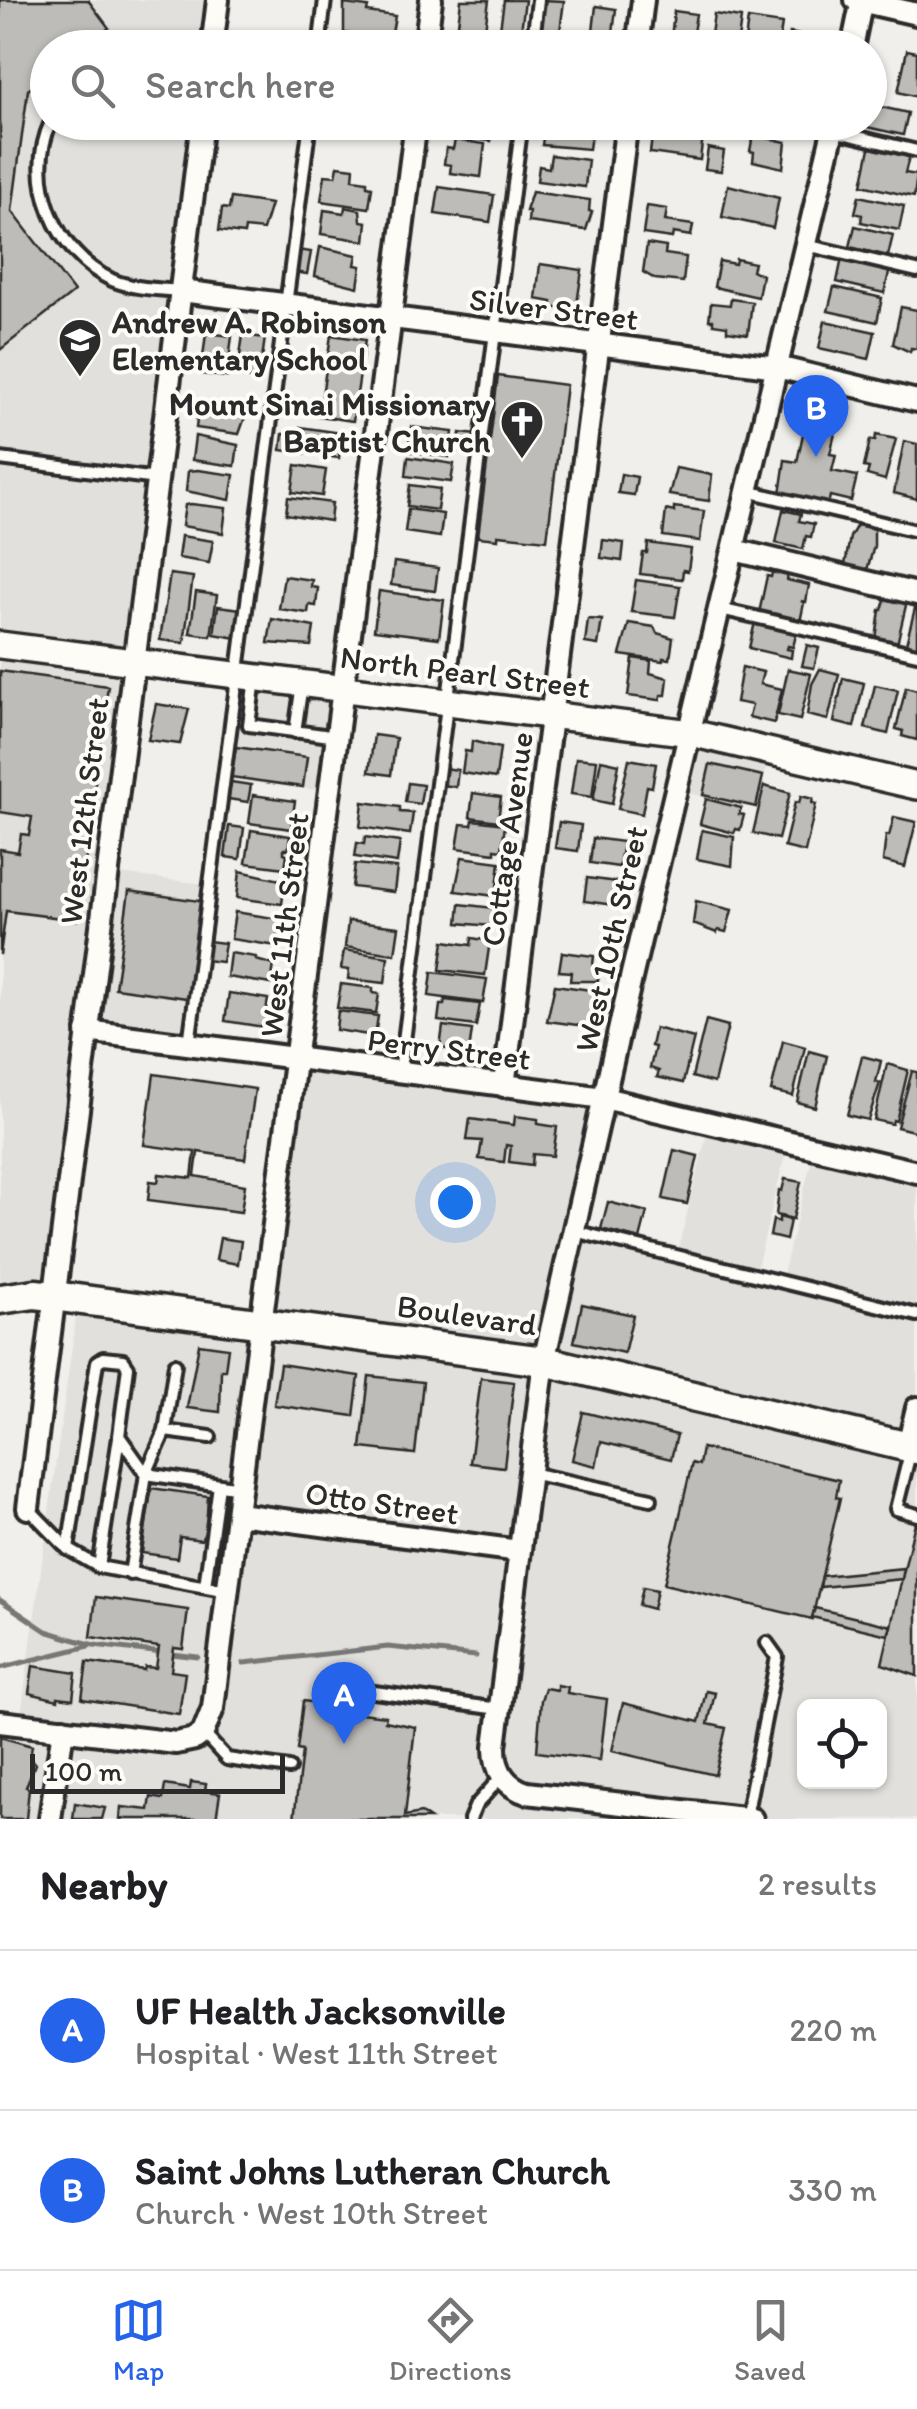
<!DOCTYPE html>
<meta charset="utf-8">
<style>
:root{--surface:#fff;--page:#f2f2f2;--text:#202124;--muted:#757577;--line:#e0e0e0;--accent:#2563eb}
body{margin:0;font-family:Itim,sans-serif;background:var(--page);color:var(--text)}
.controls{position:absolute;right:30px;bottom:30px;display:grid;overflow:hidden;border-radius:15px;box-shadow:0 2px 8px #0004}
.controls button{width:90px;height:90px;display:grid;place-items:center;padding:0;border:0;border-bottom:2px solid var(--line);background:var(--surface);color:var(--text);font:50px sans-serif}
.scale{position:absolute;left:30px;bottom:25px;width:255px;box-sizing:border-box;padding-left:10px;border:5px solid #2b2b2b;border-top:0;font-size:28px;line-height:35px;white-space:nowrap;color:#2b2b2b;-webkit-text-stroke:8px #fdfcf7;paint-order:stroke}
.you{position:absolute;left:455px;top:1202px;width:35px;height:35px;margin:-25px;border:8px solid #fff;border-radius:50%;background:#1a73e8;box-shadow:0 0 0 15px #1a73e833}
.badge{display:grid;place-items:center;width:65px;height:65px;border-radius:50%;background:var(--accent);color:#fff;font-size:32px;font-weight:700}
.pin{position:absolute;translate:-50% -82px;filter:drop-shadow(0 2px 5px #0008)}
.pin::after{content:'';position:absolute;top:52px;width:35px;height:30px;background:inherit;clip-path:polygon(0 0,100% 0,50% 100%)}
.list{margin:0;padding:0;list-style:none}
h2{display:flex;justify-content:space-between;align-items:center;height:130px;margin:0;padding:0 40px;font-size:42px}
h2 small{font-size:32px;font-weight:400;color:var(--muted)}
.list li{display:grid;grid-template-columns:65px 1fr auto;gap:30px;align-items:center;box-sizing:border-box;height:160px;padding:0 40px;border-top:2px solid var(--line)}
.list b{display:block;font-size:38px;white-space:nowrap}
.list p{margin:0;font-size:32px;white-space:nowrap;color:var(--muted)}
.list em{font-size:32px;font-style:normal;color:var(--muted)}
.icon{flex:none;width:55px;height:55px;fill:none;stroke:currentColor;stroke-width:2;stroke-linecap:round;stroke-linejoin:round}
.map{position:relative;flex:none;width:917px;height:1819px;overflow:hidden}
.search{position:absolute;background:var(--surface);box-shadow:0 2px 8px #0004;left:30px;right:30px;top:30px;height:110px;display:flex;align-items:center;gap:25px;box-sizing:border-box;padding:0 35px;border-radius:55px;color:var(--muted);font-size:38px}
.sheet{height:450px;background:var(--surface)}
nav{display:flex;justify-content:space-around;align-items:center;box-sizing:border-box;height:140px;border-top:2px solid var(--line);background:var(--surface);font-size:28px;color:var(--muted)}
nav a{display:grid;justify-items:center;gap:5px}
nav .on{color:var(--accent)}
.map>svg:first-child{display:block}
.built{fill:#e1e0dc;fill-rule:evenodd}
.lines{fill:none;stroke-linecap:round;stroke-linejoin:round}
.stream{stroke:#777775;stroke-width:5}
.building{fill:#bdbcb8;stroke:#2b2b2b;stroke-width:2.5}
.service-casing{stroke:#2b2b2b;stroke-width:18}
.minor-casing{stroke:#2b2b2b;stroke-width:28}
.tertiary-casing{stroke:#2b2b2b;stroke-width:32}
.secondary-casing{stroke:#2b2b2b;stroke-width:35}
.service{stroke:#fdfcf7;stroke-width:10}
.minor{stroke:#fdfcf7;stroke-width:20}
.tertiary{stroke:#fdfcf7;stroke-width:25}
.secondary{stroke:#fdfcf7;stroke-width:28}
.labels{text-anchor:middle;stroke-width:8;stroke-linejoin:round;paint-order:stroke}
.street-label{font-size:32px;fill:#2b2b2b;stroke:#fdfcf7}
.poi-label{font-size:32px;font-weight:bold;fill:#2b2b2b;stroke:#fdfcf7;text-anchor:start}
</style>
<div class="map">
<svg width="917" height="1819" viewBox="0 0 917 1819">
<rect width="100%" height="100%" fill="#f0efeb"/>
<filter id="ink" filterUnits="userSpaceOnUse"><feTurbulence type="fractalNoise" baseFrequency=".01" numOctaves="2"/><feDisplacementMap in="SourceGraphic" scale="20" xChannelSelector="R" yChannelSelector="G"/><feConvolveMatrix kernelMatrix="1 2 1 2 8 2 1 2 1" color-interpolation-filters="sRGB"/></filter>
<g filter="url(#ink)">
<g class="built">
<polygon points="0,0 208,0 202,47 48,48 48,122 192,123 124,648 0,634"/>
<polygon points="0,656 144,675 119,874 215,885 193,1054 98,1042 67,1286 0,1289"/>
<polygon points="234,686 329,698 317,790 223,779"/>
<polygon points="699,751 767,766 757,809 688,793"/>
<polygon points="283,1066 592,1109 564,1224 678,1250 707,1134 786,1152 757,1267 783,1274 812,1159 917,1184 917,1431 574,1351 252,1309"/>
<path d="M77,1310L523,1370L917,1464V1819H0V1734L18,1736ZM804,1706H880V1782H804Z"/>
</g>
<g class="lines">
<g class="stream">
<polyline points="0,1600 46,1631 72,1639 94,1645 198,1657"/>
<polyline points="244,1663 388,1647 476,1656"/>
<polyline points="0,1668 89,1646"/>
</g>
</g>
<g class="building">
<polygon points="0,0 88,0 109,28 83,48 48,48 48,75 28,90 12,211 74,292 0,350"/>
<polygon points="461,0 489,0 484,37 457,33"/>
<polygon points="504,0 525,0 520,39 499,36"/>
<polygon points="544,0 564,1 559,39 539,36"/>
<polygon points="344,4 368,7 367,12 395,16 391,39 344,33"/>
<polygon points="596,6 616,9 611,48 591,48"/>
<polygon points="674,11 696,14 693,33 697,33 695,43 700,43 699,48 670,48"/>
<polygon points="714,14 741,18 737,48 709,48"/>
<polygon points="748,19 782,24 779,42 774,41 773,48 744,48"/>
<polygon points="790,33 812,37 811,48 788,48"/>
<polygon points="245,38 291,44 290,48 244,48"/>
<polygon points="907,50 917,52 917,97 898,92"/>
<polygon points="872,105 908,113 903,135 867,127"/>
<polygon points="454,122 493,122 491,141 452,136"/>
<polygon points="556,122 585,128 585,134 591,135 589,149 542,145 544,131 549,132 550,125"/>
<polygon points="653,129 703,135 700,160 650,153"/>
<polygon points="753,135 786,142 783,168 753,161 754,152 750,151"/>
<polygon points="455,140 485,144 481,177 450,173 451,165 444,164 446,148 453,149"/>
<polygon points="708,148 724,151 721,171 705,169"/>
<polygon points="870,148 909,157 905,173 917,175 914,197 862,185"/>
<polygon points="551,155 588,160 585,187 537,181 539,166 549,168"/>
<polygon points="338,166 354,168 353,179 367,181 367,186 372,187 369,208 321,201 325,175 336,176"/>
<polygon points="728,185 779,198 773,228 722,217"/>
<polygon points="439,187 494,195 490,222 435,214"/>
<polygon points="532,192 590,200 589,211 592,212 586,230 528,222 529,211 526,211"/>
<polygon points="859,196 904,206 899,230 861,222 862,215 855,213"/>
<polygon points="231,198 271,204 263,230 245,228 244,234 219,231 222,208 229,209"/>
<polygon points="647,206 667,209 665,221 693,225 691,236 673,233 672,238 643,234"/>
<polygon points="345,207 360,210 361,221 367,222 365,241 321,234 324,210 344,213"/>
<polygon points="855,226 893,235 888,256 850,247"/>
<polygon points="647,244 666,247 665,254 686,257 683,282 655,279 643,272"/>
<polygon points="320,247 357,255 355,265 361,266 358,287 315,276"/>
<polygon points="297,250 311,252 307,274 294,272"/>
<polygon points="842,258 890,269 884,293 837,282"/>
<polygon points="736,259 754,263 752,270 762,275 758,297 714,287 719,261 735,264"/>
<polygon points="540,264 582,270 576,311 551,307 552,302 536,299"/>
<polygon points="834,287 882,298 877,322 828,311"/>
<polygon points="731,299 752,302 748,334 727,331 727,326 713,324 713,320 709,320 711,303 730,305"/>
<polygon points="901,307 917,310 917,349 911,348 910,352 893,344"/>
<polygon points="825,321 875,332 869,359 819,348"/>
<polygon points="206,333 232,336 227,377 201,374"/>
<polygon points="243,335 265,338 259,380 237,376"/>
<polygon points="331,335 365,340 353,421 319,416"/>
<polygon points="498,376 566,385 547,540 498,535 498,539 478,537"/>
<polygon points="199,403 243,409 247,412 239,434 196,428"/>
<polygon points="809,406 840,413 830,454 836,455 832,471 857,476 851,501 830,496 828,505 780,494 785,460 797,462"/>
<polygon points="300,427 342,433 339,458 281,450 283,434 298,436"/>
<polygon points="411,427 453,432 449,457 408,451"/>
<polygon points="460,433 478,435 476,453 458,451"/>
<polygon points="876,435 896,439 885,480 867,475 869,468 864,467 870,440 875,441"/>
<polygon points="195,436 238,445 235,466 192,460"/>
<polygon points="904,441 917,444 917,499 894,493"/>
<polygon points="408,457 454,464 451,482 406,476"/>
<polygon points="296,465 326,470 322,496 292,492"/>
<polygon points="676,468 712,475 709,501 669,495"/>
<polygon points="198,470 234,475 230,500 186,491 188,471"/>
<polygon points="621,474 637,477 634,495 618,493"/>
<polygon points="410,485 440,489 437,510 407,506"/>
<polygon points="288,497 332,503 330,521 286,514"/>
<polygon points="191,504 226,508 223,533 182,526 185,505"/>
<polygon points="674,507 704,511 700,541 663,536 666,510 674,512"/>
<polygon points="408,509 443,514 440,537 405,532"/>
<polygon points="783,510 801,514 799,521 814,524 811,537 806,536 803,549 776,543"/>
<polygon points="857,525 874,529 874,546 867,570 845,565 850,537"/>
<polygon points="181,536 213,541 209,563 178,558"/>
<polygon points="603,540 624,543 622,561 601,558"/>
<polygon points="648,543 691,549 688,571 683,570 682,579 640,574 643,553 647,553"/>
<polygon points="394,562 438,568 435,591 391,585"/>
<polygon points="773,569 788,573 787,580 809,585 806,602 801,601 804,603 800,622 759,613 767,576 771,577"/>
<polygon points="170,574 193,577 184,643 160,640"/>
<polygon points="284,576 312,580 311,587 318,588 316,606 309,605 308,613 279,609"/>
<polygon points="636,580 680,586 675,617 631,612"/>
<polygon points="379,591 444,600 439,638 374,630"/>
<polygon points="196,592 217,595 211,636 190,633"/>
<polygon points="886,596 907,601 897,644 876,639 880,610 882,610"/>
<polygon points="916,604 917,604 917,647 906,644"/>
<polygon points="218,606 241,609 237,638 214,634"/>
<polygon points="272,619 314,627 311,646 268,643"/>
<polygon points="588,619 602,620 598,645 585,643"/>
<polygon points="755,622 797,631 793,647 788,646 787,649 792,650 791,658 749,648"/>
<polygon points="629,623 654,627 657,633 673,638 670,659 663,658 663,661 620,655"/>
<polygon points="807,645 819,648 814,668 802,666"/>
<polygon points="633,658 651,661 650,673 668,678 666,695 661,695 660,700 628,696"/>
<polygon points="742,667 763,672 760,684 782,689 774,723 749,717 752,705 736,702"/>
<polygon points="788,669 811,674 800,720 778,715"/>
<polygon points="820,669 839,674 828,720 807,715 812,684"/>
<polygon points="0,671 108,686 93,797 81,796 75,841 88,843 77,920 6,911 0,955 0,849 18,852 21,834 29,835 32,817 0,812"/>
<polygon points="843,678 864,683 854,727 834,722"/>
<polygon points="875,685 898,690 888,734 865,728"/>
<polygon points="906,687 917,690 917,740 902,736 903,731 896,729"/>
<polygon points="156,704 189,709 180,744 148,740"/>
<polygon points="374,735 396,738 391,775 369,772"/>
<polygon points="472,741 500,748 496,778 462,773 465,751 471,752"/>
<polygon points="236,747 307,757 303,787 231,777"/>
<polygon points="576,758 597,760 592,797 571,794"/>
<polygon points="629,759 656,764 652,787 647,786 642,814 618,809"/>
<polygon points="601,760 619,764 612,804 593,800"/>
<polygon points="710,764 763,776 756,807 703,795"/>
<polygon points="444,768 458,770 456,787 442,785"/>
<polygon points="231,782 251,785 248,802 228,799"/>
<polygon points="408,783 423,785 420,804 405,802"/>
<polygon points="764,786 790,793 778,839 753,833"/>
<polygon points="473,793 501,797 498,821 470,817"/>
<polygon points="253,795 295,801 291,829 249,823"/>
<polygon points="801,796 813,799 812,803 816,804 805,852 784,847 795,802 799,803"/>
<polygon points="706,799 741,808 739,814 744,815 740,830 736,829 734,833 700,824"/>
<polygon points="363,802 400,807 400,812 413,813 410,834 360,827"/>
<polygon points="894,817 916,822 905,867 883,861 886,835 889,836"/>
<polygon points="473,820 505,824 502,850 495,849 495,853 457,848 461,824 472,825"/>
<polygon points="559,822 581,825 578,851 555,848"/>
<polygon points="229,826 244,828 240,859 225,857"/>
<polygon points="251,830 290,836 288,849 284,849 284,853 287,854 285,868 246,863"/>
<polygon points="702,830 734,837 732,866 697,859"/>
<polygon points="365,837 400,842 397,863 355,857 357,843 364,844"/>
<polygon points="593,838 623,842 619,867 590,863"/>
<polygon points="462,857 500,862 496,896 455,891"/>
<polygon points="355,864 397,868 394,892 352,887"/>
<polygon points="240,871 285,881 282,904 237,898"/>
<polygon points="587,878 617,882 614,905 584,901"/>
<polygon points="129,891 207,902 194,999 115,988"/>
<polygon points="696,901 732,910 726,932 718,930 717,933 693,924"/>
<polygon points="460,904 494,908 491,926 458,923"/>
<polygon points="235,912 280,919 277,946 231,939"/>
<polygon points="348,921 399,927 395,954 345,947"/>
<polygon points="472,938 490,941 485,975 440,970 444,941 471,945"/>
<polygon points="208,941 225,943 222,962 205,960"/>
<polygon points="344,950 388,957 385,983 348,979 349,970 341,969"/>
<polygon points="562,952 594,956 593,965 600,966 598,981 570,981 571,972 559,971"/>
<polygon points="230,953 256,957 256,960 274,965 271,984 227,977"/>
<polygon points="432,972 487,979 483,1003 429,996"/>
<polygon points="341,984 373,988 373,993 379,994 376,1013 337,1008"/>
<polygon points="555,985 598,991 593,1027 547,1021"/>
<polygon points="229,993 268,999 264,1027 225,1021"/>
<polygon points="445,1000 480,1004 476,1026 438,1021 440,1005 444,1005"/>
<polygon points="338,1011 378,1016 375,1036 336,1030"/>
<polygon points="706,1020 728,1026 714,1083 692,1077"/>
<polygon points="443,1026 472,1030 469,1052 440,1048"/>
<polygon points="655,1028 694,1038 683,1083 657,1077 659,1071 650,1068 655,1047 651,1046"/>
<polygon points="783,1041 805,1047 793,1096 771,1091"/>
<polygon points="809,1051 827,1056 815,1107 797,1102"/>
<polygon points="862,1056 881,1061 876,1082 880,1083 868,1120 847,1115"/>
<polygon points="887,1064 908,1070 896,1121 893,1120 892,1124 874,1120"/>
<polygon points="912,1071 917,1072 917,1132 897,1127"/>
<polygon points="154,1074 255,1089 245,1159 198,1152 195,1176 245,1185 241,1212 148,1200 150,1181 158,1182 159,1174 192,1178 195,1152 144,1145"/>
<polygon points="515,1116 538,1119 538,1124 557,1127 553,1156 533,1154 532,1165 509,1162 511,1146 506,1145 504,1162 479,1159 482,1141 467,1140 470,1119 514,1125"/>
<polygon points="674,1150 698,1156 687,1204 663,1199"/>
<polygon points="785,1179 801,1182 793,1219 776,1215 779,1190 782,1191"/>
<polygon points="608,1202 647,1212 640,1239 601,1229"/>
<polygon points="779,1217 790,1220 786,1240 770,1236 773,1220 779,1222"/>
<polygon points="220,1238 241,1241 238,1264 216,1260"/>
<polygon points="582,1304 633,1315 624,1353 574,1342"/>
<polygon points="199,1344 228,1348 225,1370 221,1370 220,1412 187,1408"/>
<polygon points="280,1364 359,1376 354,1416 274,1405"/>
<polygon points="369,1376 423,1382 415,1454 361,1448"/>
<polygon points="481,1378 514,1382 504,1467 470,1463"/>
<polygon points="583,1412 677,1435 671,1459 601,1442 596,1466 572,1460"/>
<polygon points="702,1448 839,1480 836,1497 840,1498 812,1619 664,1584 692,1463 699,1465"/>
<polygon points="151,1488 208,1496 206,1531 201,1540 180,1537 177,1558 142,1553"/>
<polygon points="917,1514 917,1676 882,1664"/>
<polygon points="904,1568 902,1579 820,1587 822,1576"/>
<polygon points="643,1587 657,1590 653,1609 639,1605"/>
<polygon points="96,1597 188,1610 183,1649 174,1648 171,1671 185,1673 179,1714 82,1699 87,1662 144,1670 145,1667 156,1668 159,1647 91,1637"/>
<polygon points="815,1608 891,1626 888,1635 812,1617"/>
<polygon points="33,1666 76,1673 73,1699 58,1697 58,1700 29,1693"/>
<polygon points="557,1685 568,1687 567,1693 607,1699 600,1760 537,1752 541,1700 545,1688 557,1690"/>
<polygon points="706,1691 715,1693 708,1724 726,1728 715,1775 612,1751 623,1703 699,1722"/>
<polygon points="303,1701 361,1709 360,1713 386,1716 385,1721 415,1727 405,1816 421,1813 430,1819 294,1819 302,1751 297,1750"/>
<polygon points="0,1737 32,1746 30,1758 35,1764 26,1787 29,1788 26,1819 0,1819"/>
<polygon points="191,1782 206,1784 205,1791 220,1793 216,1819 120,1819 121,1807 149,1810 151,1797 163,1799 165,1785 190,1789"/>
<polygon points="75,1803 105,1808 102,1819 73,1819"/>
</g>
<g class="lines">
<defs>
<g id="service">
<polyline points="319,48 325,0"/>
<polyline points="532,48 538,0"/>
<path d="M51,122C24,180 56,254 112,280C133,289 159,289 181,291"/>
<polyline points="834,131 917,151"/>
<polyline points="806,245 917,271"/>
<polyline points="0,459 157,479"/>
<polyline points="747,491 917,531"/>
<polyline points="720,609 917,654"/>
<polyline points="255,678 249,725 338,737"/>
<polyline points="295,732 302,684"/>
<polyline points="189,1044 310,122"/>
<polyline points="400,1072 522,122"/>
<polyline points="574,1231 917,1315"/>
<polyline points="175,1364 165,1431 210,1437"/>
<polyline points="911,1449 896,1509 917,1515"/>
<polyline points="530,1473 651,1499"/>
<polyline points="146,1474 165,1431"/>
<polyline points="28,1508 68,1549 99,1567 228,1591"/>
<polyline points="68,1549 97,1362 103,1358 123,1360 128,1367 119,1436 146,1474"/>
<polyline points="99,1567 119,1437"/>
<polyline points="130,1574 146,1474 241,1488"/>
<polyline points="205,1586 219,1485"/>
<polyline points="352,1689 499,1709"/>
<polyline points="203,1733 227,1759 289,1768"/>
<polyline points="746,1817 777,1657 767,1643"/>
<polyline points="470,1819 476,1805 502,1776"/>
</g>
<g id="minor">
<polyline points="856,0 917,14"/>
<polyline points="212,48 218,0"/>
<polyline points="425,48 431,0"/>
<polyline points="637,48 643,0"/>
<polyline points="852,48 862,0"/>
<polyline points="181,291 777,367 917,401"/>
<polyline points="734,550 917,594"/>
<polyline points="87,1031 604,1098 917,1172"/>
<polyline points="504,1086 627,122"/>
<polyline points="908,1446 917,1408"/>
<polyline points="28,1508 202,122"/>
<polyline points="238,1514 519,1551"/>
<polyline points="0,1722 176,1743 195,1739 203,1733 213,1708 248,1426 416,122"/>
<polyline points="50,1819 63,1729"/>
<path d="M752,1819L527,1793C504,1786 495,1769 495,1747L544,1361L632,974L835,122"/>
</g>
<polyline id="tertiary" points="0,645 691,733 917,786"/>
<polyline id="secondary" points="0,1299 35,1294 53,1296 544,1361 917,1449"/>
</defs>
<use href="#service" class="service-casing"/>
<use href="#minor" class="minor-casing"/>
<use href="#tertiary" class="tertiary-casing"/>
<use href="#secondary" class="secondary-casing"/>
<use href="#service" class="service"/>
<use href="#minor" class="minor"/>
<use href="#tertiary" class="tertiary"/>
<use href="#secondary" class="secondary"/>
</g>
</g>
<defs>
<symbol id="school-pin" viewBox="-11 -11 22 30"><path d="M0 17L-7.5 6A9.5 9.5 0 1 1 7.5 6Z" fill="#2b2b2b" stroke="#fdfcf7"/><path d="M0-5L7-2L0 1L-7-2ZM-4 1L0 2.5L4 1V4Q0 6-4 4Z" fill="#fff"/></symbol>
<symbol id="church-pin" viewBox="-11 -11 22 30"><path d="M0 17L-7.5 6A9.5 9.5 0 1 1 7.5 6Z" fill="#2b2b2b" stroke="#fdfcf7"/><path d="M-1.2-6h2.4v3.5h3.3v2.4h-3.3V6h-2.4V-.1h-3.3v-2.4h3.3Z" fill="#fff"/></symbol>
</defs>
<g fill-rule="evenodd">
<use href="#school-pin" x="55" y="315" width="50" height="68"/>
<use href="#church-pin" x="497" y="397" width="50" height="68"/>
</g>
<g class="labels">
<g class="street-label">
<text transform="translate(554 309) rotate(7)" y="11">Silver Street</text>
<text transform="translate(465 672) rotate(7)" y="11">North Pearl Street</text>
<text transform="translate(84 811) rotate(-83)" y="11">West 12th Street</text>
<text transform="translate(507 839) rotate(-82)" y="11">Cottage Avenue</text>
<text transform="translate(284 925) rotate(-83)" y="11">West 11th Street</text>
<text transform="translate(611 939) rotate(-77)" y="11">West 10th Street</text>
<text transform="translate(449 1049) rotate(7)" y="11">Perry Street</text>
<text transform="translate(467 1315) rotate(8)" y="11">Boulevard</text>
<text transform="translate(382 1503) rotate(8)" y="11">Otto Street</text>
</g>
<g class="poi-label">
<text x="112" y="333">Andrew A. Robinson<tspan x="112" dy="37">Elementary School</tspan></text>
<text x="490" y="415" text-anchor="end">Mount Sinai Missionary<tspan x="490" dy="37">Baptist Church</tspan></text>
</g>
</g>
</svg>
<div class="controls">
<button><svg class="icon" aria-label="locate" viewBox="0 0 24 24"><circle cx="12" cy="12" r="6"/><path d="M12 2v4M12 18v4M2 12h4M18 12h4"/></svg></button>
</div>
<div class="scale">100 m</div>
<div class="you"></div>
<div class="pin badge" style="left:344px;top:1744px">A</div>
<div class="pin badge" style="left:816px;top:457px">B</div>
<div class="search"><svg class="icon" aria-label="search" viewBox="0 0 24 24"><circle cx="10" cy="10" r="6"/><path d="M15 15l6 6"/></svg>Search here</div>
</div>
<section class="sheet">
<h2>Nearby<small>2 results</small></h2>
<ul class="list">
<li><span class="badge">A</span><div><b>UF Health Jacksonville</b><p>Hospital · West 11th Street</p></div><em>220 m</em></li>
<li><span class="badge">B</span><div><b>Saint Johns Lutheran Church</b><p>Church · West 10th Street</p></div><em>330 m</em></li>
</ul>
</section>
<nav>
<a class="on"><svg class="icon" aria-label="map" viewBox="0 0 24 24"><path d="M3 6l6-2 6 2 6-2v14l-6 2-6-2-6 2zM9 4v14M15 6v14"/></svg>Map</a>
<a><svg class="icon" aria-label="directions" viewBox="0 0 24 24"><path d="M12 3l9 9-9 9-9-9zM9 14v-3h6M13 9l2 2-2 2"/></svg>Directions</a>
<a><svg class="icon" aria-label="saved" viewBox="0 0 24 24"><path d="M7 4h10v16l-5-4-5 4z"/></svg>Saved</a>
</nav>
